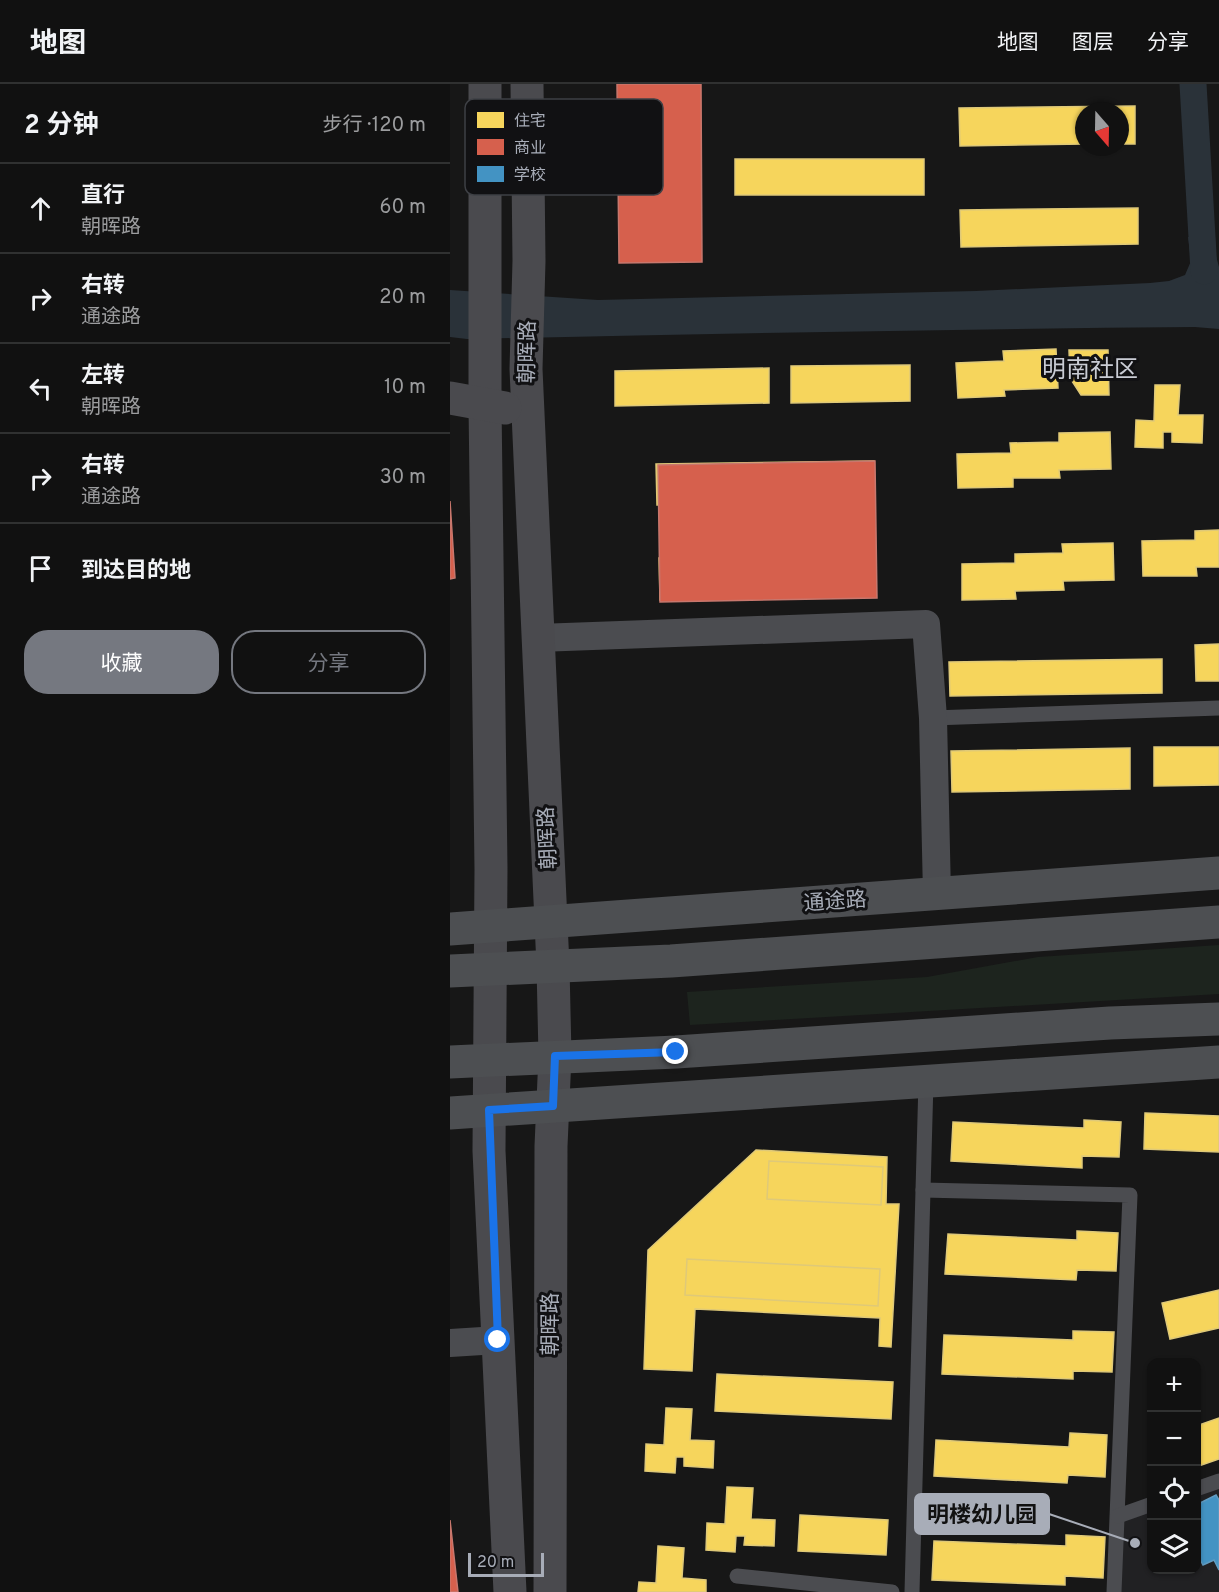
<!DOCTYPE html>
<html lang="zh">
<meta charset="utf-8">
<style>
:root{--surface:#111;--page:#1a1a1a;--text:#f1f3f6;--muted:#9c9d9f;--line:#303131;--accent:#757880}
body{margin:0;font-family:Overpass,"Noto Sans SC",sans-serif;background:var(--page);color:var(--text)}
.controls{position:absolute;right:18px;bottom:18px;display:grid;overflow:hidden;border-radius:12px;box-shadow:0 2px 4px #0004}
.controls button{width:54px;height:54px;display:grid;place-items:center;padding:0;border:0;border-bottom:2px solid var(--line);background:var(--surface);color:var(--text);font:30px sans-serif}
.compass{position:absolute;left:625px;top:18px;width:54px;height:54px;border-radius:50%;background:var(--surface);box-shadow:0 2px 4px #0004;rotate:160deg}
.scale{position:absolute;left:18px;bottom:15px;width:76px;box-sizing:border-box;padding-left:6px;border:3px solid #a8adb8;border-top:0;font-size:16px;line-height:21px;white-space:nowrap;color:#a8adb8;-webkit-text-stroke:4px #111113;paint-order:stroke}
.stop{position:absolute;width:18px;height:18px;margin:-14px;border:4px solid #1a73e8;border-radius:50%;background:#fff}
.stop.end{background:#1a73e8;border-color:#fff;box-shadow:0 2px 6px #0008}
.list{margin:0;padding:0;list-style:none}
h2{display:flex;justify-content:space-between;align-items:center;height:78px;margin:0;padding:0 24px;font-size:26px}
h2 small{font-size:20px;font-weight:400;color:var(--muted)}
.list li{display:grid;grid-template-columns:39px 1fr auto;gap:18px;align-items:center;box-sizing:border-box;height:90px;padding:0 24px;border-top:2px solid var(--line)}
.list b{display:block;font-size:22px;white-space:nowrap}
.list p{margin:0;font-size:20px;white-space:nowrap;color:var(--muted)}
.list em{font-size:20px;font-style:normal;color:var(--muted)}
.actions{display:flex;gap:12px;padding:18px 24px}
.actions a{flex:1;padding:14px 0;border:2px solid var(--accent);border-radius:24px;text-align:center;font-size:21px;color:var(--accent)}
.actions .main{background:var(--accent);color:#fff}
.icon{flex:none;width:33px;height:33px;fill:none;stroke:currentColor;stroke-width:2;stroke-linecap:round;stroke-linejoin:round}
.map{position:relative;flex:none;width:769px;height:1508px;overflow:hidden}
header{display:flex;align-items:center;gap:36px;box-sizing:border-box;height:84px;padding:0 30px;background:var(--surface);border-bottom:2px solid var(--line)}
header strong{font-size:28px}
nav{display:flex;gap:33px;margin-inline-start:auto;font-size:21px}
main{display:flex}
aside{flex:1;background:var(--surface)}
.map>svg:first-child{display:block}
.built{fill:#212123}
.green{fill:#1d241e}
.water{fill:#2a3239}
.homes{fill:#f6d55c;stroke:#dfc978;stroke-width:1.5}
.shops{fill:#d6604d;stroke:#c8776d;stroke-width:1.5}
.schools{fill:#4393c3;stroke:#619bc0;stroke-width:1.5}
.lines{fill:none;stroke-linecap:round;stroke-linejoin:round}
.canal{stroke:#2a3239;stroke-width:27}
.lane{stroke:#4b4c50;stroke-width:15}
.street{stroke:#4b4c50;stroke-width:28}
.secondary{stroke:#4a4a4e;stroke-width:33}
.primary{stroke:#4d4f52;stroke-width:33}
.route{stroke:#1a73e8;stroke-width:8}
.labels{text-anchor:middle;stroke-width:6;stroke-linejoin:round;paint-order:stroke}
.street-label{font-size:21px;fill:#a8adb8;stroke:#111113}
.quarter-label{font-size:24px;fill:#c9ccd4;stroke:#111113}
.key{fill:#111113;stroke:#3e4045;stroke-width:1.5}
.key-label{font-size:16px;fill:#a8adb8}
.leader{fill:none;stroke:#a8adb8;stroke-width:2}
.callout-dot{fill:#a8adb8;stroke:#111113;stroke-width:2}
.callout{fill:#a8adb8;stroke:#a8adb8;stroke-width:2}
.callout-label{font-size:22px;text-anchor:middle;font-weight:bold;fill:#111}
</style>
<header>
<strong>地图</strong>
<nav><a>地图</a><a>图层</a><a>分享</a></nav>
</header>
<main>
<aside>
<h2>2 分钟<small>步行 · 120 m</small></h2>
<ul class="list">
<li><svg class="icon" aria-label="ahead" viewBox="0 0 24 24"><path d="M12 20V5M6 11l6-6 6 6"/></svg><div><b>直行</b><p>朝晖路</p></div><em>60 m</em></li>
<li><svg class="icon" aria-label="right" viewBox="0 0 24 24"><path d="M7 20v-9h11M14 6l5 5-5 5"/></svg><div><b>右转</b><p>通途路</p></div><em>20 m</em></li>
<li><svg class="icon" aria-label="left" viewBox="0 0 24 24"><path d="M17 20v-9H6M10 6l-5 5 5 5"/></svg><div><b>左转</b><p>朝晖路</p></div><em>10 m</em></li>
<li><svg class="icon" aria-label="right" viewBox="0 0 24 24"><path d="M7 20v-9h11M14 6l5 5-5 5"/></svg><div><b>右转</b><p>通途路</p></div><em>30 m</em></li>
<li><svg class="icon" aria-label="arrive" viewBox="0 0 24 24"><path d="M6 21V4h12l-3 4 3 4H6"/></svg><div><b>到达目的地</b></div></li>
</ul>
<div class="actions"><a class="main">收藏</a><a>分享</a></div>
</aside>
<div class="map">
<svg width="769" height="1508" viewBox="0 0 769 1508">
<rect width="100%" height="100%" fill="#171717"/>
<polygon class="built" points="769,1399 769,1508 668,1508 669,1433 701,1422 702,1486 746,1486 747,1406"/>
<polygon class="green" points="769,861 769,910 240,941 237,908 477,893 588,873"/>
<path class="water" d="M765,152L766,172L769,183V245L745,243C502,245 260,250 17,255L0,253V206L148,216L526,207L700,199L719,197L735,191L741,177L738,153Z"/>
<g class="homes">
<polygon points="195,0 216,0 216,28 241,29 240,51 170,50 171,28 195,28"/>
<polygon points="685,22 685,60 670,60 670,27 634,27 634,60 510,62 509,24"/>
<rect x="285" y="75" width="189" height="36"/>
<polygon points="196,116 217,116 216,145 242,146 241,168 171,167 172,145 196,145"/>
<polygon points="688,124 688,160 511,163 510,126"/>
<polygon points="606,265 608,304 554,306 555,312 508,314 506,279 554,277 553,267"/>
<polygon points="619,266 658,266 659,311 631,311 620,294"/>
<polygon points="460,281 460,317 341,319 341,282"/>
<polygon points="319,284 319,319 165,322 165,287"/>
<polygon points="705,301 730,301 728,331 753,331 752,359 722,358 722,348 713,348 713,364 685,363 686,336 704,337"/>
<polygon points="660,348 661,385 609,386 610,394 563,394 563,403 508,404 507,370 561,369 560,359 609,358 609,349"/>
<polygon points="424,377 424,418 207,421 206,380"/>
<polygon points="769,446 769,483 746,483 747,492 693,492 692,457 745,456 745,447"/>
<polygon points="663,459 664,496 613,497 614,506 565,507 566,515 512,516 512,480 565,479 565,470 613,469 612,460"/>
<polygon points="425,469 426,512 210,516 209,474"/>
<polygon points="769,560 769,597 746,597 745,561"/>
<polygon points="712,575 712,609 500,612 499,578"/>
<polygon points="704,663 769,663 769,701 704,702"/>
<polygon points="680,664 680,705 502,708 501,667"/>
<polygon points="695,1029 769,1032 769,1068 694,1065"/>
<polygon points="634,1036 671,1038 669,1073 632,1072 632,1084 501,1077 503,1038 634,1044"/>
<polygon points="306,1066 437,1073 436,1120 449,1120 441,1263 429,1262 430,1234 245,1225 242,1287 194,1285 198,1166"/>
<polygon points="319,1077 433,1083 431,1121 317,1115"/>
<polygon points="627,1147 668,1149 666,1187 627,1186 626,1196 495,1190 498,1150 627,1156"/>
<polygon points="237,1175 430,1185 428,1222 235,1211"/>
<polygon points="769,1206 769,1244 720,1255 712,1219"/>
<polygon points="623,1247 664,1248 662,1288 623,1287 623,1295 492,1290 494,1251 623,1256"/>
<polygon points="267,1290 443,1298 441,1335 265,1327"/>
<polygon points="216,1324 242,1325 240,1356 264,1357 263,1384 234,1382 234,1373 226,1373 225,1389 195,1387 196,1360 214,1361"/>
<polygon points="769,1334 769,1375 746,1383 746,1342"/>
<polygon points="620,1349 657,1351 655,1393 618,1391 617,1399 484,1392 486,1356 619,1363"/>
<polygon points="277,1403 303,1404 301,1435 325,1436 324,1462 294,1461 295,1452 286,1452 285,1468 256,1466 257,1439 275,1440"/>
<polygon points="350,1431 438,1436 436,1471 348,1467"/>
<polygon points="616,1451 655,1453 653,1494 615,1492 615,1501 482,1496 484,1457 616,1462"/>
<polygon points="208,1462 234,1464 232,1494 256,1496 256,1508 188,1508 189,1498 206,1499"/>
</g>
<g class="shops">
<polygon points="167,0 251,0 252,178 169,179"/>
<polygon points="425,377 427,514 210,518 208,381"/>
<polygon points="0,417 5,494 0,495"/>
<polygon points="0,1436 8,1508 0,1508"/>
</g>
<polygon class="schools" points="766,1411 769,1416 769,1486 764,1476 753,1481 746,1468 746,1421"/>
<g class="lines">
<polyline class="canal" points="743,0 754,187"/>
<g class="lane">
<polyline points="483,634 769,624"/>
<polyline points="473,1106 680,1111 664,1508"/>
<polyline points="746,1405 769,1397"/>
<polyline points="668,1432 702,1420"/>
<polyline points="287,1492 442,1508"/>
<polyline points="462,1508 476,997"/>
</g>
<g class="street">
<polyline points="88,554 476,540 483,634 487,810"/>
<polyline points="0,1259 48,1256"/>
</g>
<g class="secondary">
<polyline points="35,0 35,321 41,785 39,1067 60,1508"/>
<polyline points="77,0 79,177 76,285 103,882 105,972 101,1062 100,1508"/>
<polyline points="0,314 55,324"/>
</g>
<g class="primary">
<polyline points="0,845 769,789"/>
<polyline points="0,887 221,877 769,838"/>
<polyline points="0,978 226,968 660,939 769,935"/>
<polyline points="0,1029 769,978"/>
</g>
</g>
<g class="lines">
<polyline class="route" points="48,1256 39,1026 103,1022 105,972 226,968"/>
</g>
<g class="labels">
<g class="street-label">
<text transform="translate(77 268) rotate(-89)" y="7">朝晖路</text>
<text transform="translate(97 754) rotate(-93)" y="7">朝晖路</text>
<text transform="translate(385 817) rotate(-4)" y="7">通途路</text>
<text transform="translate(100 1240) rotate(-90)" y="7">朝晖路</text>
</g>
<g class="quarter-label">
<text x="640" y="293">明南社区</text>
</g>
</g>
<rect x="15" y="15" width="198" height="96" rx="9" class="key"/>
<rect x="27" y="28" width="27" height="16" fill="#f6d55c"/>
<rect x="27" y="55" width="27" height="16" fill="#d6604d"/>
<rect x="27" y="82" width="27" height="16" fill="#4393c3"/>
<g class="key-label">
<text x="64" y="42">住宅</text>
<text x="64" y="69">商业</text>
<text x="64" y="96">学校</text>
</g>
<path class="leader" d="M685 1459L599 1430"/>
<circle class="callout-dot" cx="685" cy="1459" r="6"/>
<rect class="callout" x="465" y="1410" width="134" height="40" rx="6"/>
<g class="callout-label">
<text x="532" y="1438">明楼幼儿园</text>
</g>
</svg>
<div class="controls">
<button>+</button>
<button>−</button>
<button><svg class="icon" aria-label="locate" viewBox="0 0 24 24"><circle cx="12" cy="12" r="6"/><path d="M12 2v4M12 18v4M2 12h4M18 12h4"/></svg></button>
<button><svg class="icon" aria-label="layers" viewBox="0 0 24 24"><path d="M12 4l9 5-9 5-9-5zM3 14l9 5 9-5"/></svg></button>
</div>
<svg class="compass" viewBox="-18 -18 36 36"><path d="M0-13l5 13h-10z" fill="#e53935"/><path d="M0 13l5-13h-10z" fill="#9c9d9f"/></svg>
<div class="scale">20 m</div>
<div class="stop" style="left:48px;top:1256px"></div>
<div class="stop end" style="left:226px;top:968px"></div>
</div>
</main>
